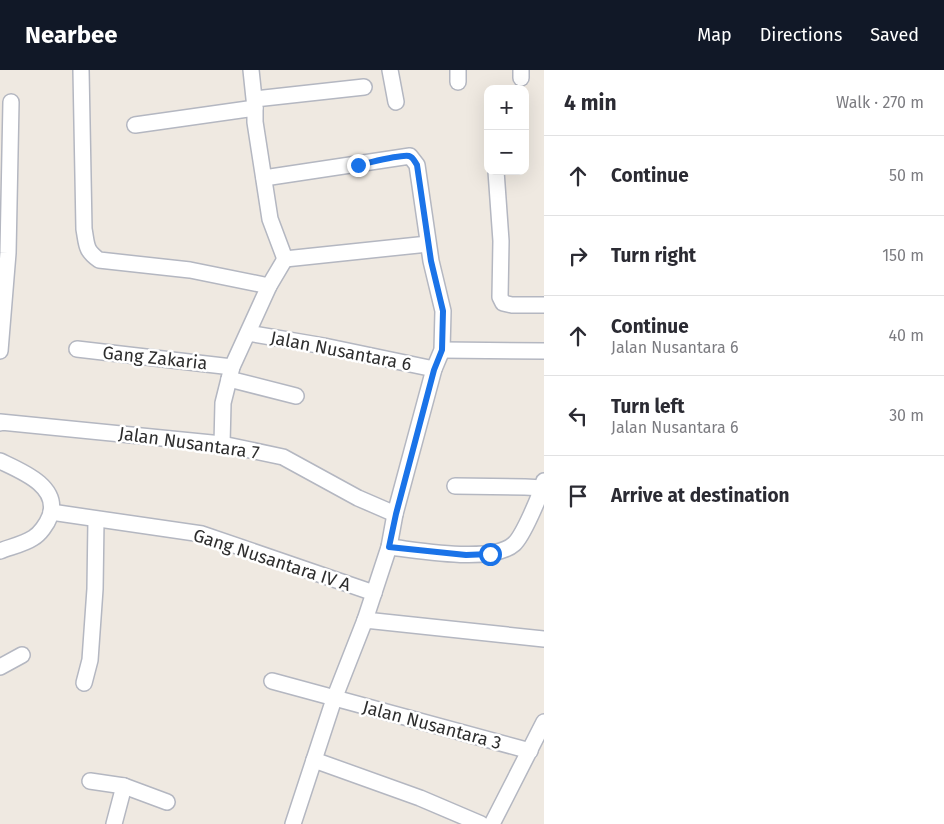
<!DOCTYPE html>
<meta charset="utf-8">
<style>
:root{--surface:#fff;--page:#f2f2f3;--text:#2b2b33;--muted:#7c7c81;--line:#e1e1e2;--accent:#111827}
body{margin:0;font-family:"Fira Sans",sans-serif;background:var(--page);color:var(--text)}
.controls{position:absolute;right:15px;top:15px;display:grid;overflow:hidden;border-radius:10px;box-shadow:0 5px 20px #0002}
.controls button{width:45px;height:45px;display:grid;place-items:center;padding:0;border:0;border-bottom:1px solid var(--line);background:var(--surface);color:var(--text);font:25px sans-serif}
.stop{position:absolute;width:15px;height:15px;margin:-11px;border:4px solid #1a73e8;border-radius:50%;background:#fff}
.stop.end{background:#1a73e8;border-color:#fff;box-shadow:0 1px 5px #0008}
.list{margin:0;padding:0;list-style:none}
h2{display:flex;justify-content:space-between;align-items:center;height:65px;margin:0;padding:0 20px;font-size:21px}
h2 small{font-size:16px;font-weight:400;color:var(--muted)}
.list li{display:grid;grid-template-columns:32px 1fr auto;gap:15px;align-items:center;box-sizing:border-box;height:80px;padding:0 20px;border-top:1px solid var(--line)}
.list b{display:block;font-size:19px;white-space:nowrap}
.list p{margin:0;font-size:16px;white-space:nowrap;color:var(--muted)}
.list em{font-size:16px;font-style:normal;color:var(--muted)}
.icon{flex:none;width:28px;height:28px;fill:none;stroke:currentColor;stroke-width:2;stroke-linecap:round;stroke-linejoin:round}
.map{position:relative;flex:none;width:544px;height:754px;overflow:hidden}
header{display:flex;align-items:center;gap:30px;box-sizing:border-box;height:70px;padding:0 25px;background:var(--accent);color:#fff}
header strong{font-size:24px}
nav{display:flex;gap:28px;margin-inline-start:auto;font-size:18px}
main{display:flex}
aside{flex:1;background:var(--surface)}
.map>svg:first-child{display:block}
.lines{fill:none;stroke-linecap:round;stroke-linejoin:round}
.minor-casing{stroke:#b4b7c1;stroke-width:18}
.minor{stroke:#fff;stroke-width:15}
.route{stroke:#1a73e8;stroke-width:6}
.labels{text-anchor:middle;stroke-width:5;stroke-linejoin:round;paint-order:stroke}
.street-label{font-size:18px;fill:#2e2e2e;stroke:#fff}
</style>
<header>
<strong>Nearbee</strong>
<nav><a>Map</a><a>Directions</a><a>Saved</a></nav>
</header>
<main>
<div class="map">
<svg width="544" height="754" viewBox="0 0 544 754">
<rect width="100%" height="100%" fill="#efe9e1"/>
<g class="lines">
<defs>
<g id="minor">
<path d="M81,0L84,159C87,175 85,180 99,190L190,200L269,216"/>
<polyline points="251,0 255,38"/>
<polyline points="390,0 396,32"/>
<polyline points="458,0 458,12"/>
<polyline points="521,0 521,8"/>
<polyline points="255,29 364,17"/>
<polyline points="135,55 255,38 255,52 270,149 285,189"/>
<polyline points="496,101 501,171 500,227 503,233 512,235 544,235"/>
<polyline points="264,108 410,86 417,95 431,191 443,241 442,280 434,299 395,444 389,477 365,550"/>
<polyline points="285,189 428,174"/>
<polyline points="248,263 324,276 434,299"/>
<polyline points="77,279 232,297"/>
<polyline points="442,280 544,281"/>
<polyline points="0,281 8,183 11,32"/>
<polyline points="229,309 296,326"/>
<polyline points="0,353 0,352 222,374 283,387 358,428 395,444"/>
<polyline points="222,374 223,333 232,297 269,216 285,189"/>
<path d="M0,391C21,401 60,416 50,446C47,454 40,464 33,468C24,474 10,477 0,481"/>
<polyline points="455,416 525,417 544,418"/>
<polyline points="51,442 202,464 374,523"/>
<path d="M389,477C418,480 492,494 514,474C523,466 541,424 544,411"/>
<polyline points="0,597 22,585"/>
<polyline points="272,611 530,681"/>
<polyline points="84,613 90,590 95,519 96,450"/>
<polyline points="314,690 420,728 481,754"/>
<polyline points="90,711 124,716 167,732"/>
<polyline points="114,754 124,716"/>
<polyline points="293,754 334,629 365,550 544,569"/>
<polyline points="492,754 544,652"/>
</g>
</defs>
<use href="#minor" class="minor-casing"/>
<use href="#minor" class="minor"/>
</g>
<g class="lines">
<path class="route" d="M358,95C369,93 401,84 409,86C413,87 415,92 417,95L431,191L443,241L442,280L434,300L396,444L389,477L466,485L490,484"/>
</g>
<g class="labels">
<g class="street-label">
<text transform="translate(341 281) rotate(11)" y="6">Jalan Nusantara 6</text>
<text transform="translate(155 288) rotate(6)" y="6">Gang Zakaria</text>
<text transform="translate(189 373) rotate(8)" y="6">Jalan Nusantara 7</text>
<text transform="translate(272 490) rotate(18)" y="6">Gang Nusantara IV A</text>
<text transform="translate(432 655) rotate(15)" y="6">Jalan Nusantara 3</text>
</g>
</g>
</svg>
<div class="controls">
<button>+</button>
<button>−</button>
</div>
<div class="stop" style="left:490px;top:484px"></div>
<div class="stop end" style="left:358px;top:95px"></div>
</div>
<aside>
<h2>4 min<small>Walk · 270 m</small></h2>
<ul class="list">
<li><svg class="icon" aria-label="ahead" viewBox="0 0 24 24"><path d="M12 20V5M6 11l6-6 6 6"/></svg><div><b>Continue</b></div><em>50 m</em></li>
<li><svg class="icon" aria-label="right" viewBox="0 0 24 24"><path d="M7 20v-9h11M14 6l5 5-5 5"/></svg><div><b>Turn right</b></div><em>150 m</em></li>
<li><svg class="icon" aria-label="ahead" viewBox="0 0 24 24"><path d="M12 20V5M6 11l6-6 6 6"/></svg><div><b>Continue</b><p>Jalan Nusantara 6</p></div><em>40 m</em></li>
<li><svg class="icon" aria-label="left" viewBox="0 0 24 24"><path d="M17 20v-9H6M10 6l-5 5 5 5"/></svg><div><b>Turn left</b><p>Jalan Nusantara 6</p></div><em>30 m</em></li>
<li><svg class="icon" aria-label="arrive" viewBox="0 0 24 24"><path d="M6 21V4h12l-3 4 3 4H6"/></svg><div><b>Arrive at destination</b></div></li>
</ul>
</aside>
</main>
